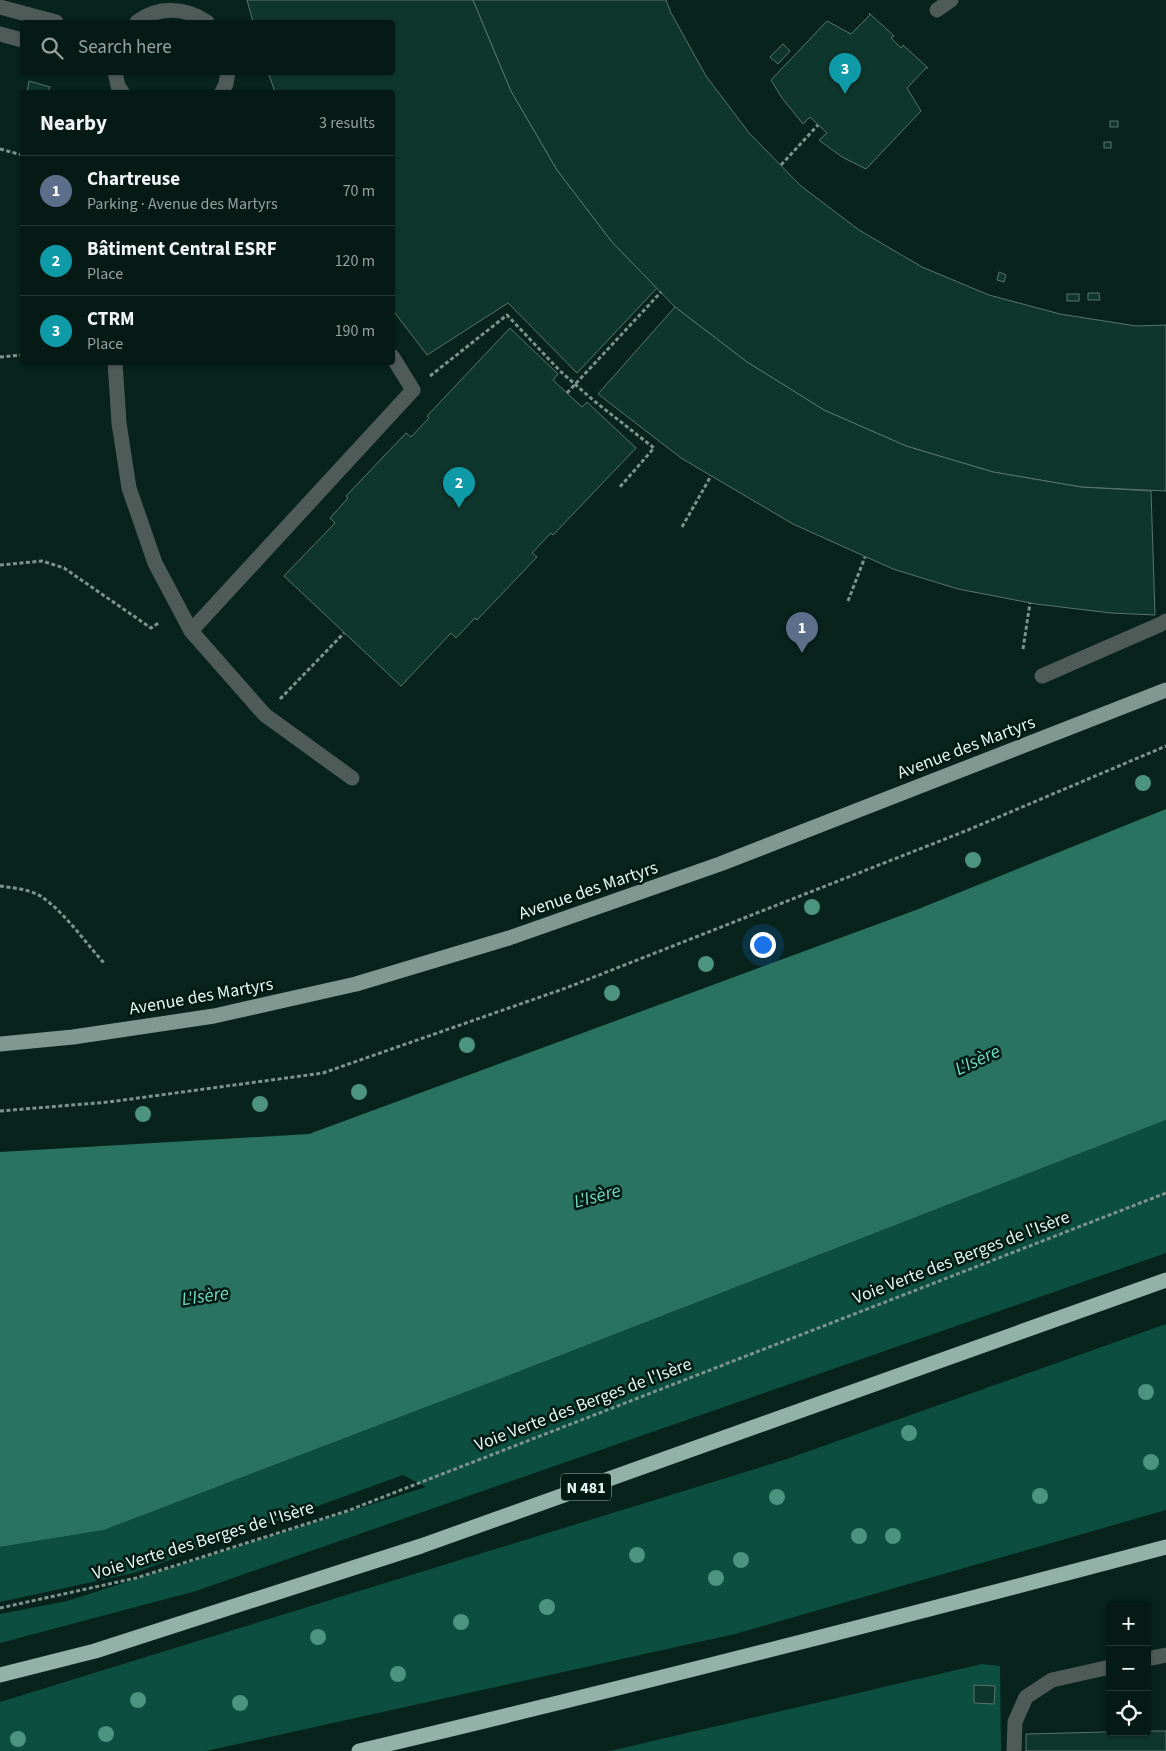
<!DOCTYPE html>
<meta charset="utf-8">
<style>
:root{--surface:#051a15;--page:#0e231e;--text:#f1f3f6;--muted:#97a1a0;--line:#263834;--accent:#0b8043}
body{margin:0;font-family:"Source Sans 3",sans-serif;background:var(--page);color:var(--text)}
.controls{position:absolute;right:15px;bottom:15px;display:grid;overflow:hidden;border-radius:5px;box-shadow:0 1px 4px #0004}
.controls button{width:45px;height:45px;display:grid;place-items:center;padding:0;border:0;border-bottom:1px solid var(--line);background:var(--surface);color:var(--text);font:25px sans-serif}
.you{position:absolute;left:762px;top:944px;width:18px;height:18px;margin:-12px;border:4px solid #fff;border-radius:50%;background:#1a73e8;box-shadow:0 0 0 8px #1a73e833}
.badge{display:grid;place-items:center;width:32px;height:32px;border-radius:50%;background:var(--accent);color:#fff;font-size:16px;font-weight:700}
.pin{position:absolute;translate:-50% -41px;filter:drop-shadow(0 1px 2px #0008)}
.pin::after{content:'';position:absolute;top:26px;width:18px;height:15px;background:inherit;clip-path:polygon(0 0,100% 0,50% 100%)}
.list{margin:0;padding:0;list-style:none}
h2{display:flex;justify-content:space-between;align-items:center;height:65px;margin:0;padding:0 20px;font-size:21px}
h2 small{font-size:16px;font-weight:400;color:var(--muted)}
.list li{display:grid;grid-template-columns:32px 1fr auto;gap:15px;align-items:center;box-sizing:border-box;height:70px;padding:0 20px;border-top:1px solid var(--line)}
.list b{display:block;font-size:19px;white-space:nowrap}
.list p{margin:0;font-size:16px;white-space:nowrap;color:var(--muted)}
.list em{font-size:16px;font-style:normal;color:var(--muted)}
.icon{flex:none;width:28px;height:28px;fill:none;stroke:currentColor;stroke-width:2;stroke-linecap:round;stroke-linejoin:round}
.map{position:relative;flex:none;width:1166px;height:1751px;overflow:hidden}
.search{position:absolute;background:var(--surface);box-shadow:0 1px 4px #0004;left:20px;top:20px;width:375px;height:55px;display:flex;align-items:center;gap:12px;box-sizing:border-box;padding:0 18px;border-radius:5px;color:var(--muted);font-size:19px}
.panel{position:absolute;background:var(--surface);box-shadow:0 1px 4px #0004;left:20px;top:90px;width:375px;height:275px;border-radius:5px}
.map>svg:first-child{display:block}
.green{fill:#0c4e40}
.water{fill:#297360}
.building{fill:#0f362c;stroke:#58756c}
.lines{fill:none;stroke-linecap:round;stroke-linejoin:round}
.path{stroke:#7d938d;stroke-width:3;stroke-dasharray:4 2.5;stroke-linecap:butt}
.minor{stroke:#4f5b57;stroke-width:15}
.major{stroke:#7f9991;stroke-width:15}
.highway{stroke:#92b2a7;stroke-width:15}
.path-bridge{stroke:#7d938d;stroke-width:3;stroke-dasharray:4 2.5;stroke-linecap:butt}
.tree{fill:#4c9380}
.labels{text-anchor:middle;stroke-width:5;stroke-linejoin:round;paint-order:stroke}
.shield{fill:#001a13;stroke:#a0b4ae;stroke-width:1}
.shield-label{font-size:16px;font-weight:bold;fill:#e5f6f0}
.street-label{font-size:18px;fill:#e5f6f0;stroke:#001a13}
.water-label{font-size:19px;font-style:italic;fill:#6fdabd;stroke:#001a13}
</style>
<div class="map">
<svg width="1166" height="1751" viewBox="0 0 1166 1751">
<rect width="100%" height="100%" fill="#07231c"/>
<g class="green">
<polygon points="1166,1120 1166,1253 196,1591 0,1643 0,1614 67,1601 426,1487 403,1475 134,1573 0,1602 0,1547 104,1530 484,1385"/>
<polygon points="1166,1324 1166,1510 735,1634 206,1751 0,1751 0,1702 784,1460"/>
<polygon points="982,1664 1000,1666 1001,1751 610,1751"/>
</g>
<polygon class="water" points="1166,809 1166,1120 484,1385 104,1530 0,1547 0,1152 309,1134 916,910"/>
<g class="building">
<polygon points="247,0 473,0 511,91 557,170 612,242 657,288 577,373 508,303 427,355 392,309 392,92 275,92 268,72 392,72 392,22 253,22"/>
<polygon points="473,0 666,0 671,13 706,76 750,134 801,186 859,230 922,267 989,295 1060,314 1136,326 1166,325 1166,491 1081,487 993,472 906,446 824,410 747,362 675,307 612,242 557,170 511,91"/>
<polygon points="869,13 894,36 891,38 901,48 903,45 928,68 926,68 907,88 921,111 866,169 842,157 819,140 827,133 810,117 803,124 782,98 771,80 827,21 851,34 870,15"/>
<polygon points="783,44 790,51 778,64 770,57"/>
<polygon points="29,81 50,87 48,92 27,92"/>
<rect x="1110" y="121" width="8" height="6"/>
<rect x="1104" y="142" width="7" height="6"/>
<polygon points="999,272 1006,275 1004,282 997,280"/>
<polygon points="1088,293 1099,293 1100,300 1088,300"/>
<rect x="1067" y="294" width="12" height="7"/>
<polygon points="675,307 747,362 824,410 906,446 993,472 1081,487 1151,491 1155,615 1111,613 1036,604 958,589 893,569 793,524 681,458 598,394"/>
<polygon points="510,328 558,374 553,380 582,407 587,402 636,448 553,535 551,533 532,553 537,557 477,620 475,618 456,638 451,633 401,686 284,576 335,523 330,518 348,498 346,496 406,433 411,437 429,418 427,416"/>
<polygon points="974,1685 995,1686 994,1704 974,1703"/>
<polygon points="1147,1731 1166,1731 1166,1751 1026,1751 1026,1734"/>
</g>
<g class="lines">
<g class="path">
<polyline points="0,149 22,155"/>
<polyline points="781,165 818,125"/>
<polyline points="0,357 22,355"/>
<polyline points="430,376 507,315 560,371 593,400 654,448 619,488"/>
<polyline points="682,527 711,476"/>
<polyline points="0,565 42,561 64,568 151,628 160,622"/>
<polyline points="848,601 865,557"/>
<polyline points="1023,649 1030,603"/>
<polyline points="280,699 344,633"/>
<path d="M0,886C13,888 30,889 42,897C66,914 84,941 104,963"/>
<polyline points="0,1111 109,1102 323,1073 566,988 968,830 1166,746"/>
<polyline points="0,1608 136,1578 347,1511 1166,1193"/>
</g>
<g class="minor">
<polyline points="0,7 56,22"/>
<polyline points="937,10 951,0"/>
<path d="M137,22C158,6 186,7 207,22"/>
<polyline points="0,34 22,40"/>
<polyline points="115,72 118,86 122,92"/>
<polyline points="222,92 226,84 228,72"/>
<polyline points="115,362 119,423 129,488 155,563 191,631 265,715 352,778"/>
<polyline points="191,631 413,390 392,356"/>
<polyline points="1042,676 1159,625 1166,621"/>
<polyline points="1147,1659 1166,1655"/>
<polyline points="1014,1751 1015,1722 1026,1697 1052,1680 1110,1667"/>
</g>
<polyline class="major" points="0,1044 73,1037 214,1016 356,984 509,938 720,864 1166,690"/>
<g class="highway">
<polyline points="0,1675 95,1651 421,1546 1166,1280"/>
<path d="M359,1751C629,1687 898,1618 1166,1547"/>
</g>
<polyline class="path-bridge" points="567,393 661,292"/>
</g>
<g class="tree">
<circle cx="1143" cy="783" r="8"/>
<circle cx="973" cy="860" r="8"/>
<circle cx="812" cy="907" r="8"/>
<circle cx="706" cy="964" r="8"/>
<circle cx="612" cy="993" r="8"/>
<circle cx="467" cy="1045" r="8"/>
<circle cx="359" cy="1092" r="8"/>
<circle cx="260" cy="1104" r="8"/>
<circle cx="143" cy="1114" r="8"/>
<circle cx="1146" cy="1392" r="8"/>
<circle cx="909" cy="1433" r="8"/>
<circle cx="1151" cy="1462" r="8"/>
<circle cx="1040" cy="1496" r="8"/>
<circle cx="777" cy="1497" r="8"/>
<circle cx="859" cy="1536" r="8"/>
<circle cx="893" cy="1536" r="8"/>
<circle cx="637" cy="1555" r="8"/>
<circle cx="741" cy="1560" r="8"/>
<circle cx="716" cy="1578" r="8"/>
<circle cx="547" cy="1607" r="8"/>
<circle cx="461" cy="1622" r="8"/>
<circle cx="318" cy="1637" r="8"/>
<circle cx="398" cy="1674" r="8"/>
<circle cx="138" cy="1700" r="8"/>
<circle cx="240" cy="1703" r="8"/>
<circle cx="106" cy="1734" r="8"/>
<circle cx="18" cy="1739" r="8"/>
</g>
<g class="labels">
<rect class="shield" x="561" y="1473.5" width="50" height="27" rx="4"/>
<g class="shield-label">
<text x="586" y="1493">N 481</text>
</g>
<g class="street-label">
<text transform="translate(966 747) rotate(-21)" y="6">Avenue des Martyrs</text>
<text transform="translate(588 890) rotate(-19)" y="6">Avenue des Martyrs</text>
<text transform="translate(201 996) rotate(-10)" y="6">Avenue des Martyrs</text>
<text transform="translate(961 1257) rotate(-21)" y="6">Voie Verte des Berges de l'Isère</text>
<text transform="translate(583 1404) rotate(-21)" y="6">Voie Verte des Berges de l'Isère</text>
<text transform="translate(203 1540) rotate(-17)" y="6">Voie Verte des Berges de l'Isère</text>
</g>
<g class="water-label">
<text transform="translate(977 1059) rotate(-25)" y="7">L'Isère</text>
<text transform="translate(597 1195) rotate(-15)" y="7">L'Isère</text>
<text transform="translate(205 1295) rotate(-8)" y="7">L'Isère</text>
</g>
</g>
</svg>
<div class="controls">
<button>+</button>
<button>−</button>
<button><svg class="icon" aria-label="locate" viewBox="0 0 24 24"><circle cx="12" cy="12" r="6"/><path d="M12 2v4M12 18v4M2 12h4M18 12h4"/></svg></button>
</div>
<div class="you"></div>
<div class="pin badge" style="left:802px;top:653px;background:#5c6f8a">1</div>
<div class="pin badge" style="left:459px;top:508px;background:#0f9aa8">2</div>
<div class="pin badge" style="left:845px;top:94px;background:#0f9aa8">3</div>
<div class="search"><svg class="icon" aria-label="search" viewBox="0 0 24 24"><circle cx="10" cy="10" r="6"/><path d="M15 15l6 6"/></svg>Search here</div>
<section class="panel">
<h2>Nearby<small>3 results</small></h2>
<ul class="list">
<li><span class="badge" style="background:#5c6f8a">1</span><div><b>Chartreuse</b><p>Parking · Avenue des Martyrs</p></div><em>70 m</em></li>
<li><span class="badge" style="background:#0f9aa8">2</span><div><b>Bâtiment Central ESRF</b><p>Place</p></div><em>120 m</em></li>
<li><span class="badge" style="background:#0f9aa8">3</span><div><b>CTRM</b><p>Place</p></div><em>190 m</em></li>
</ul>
</section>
</div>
